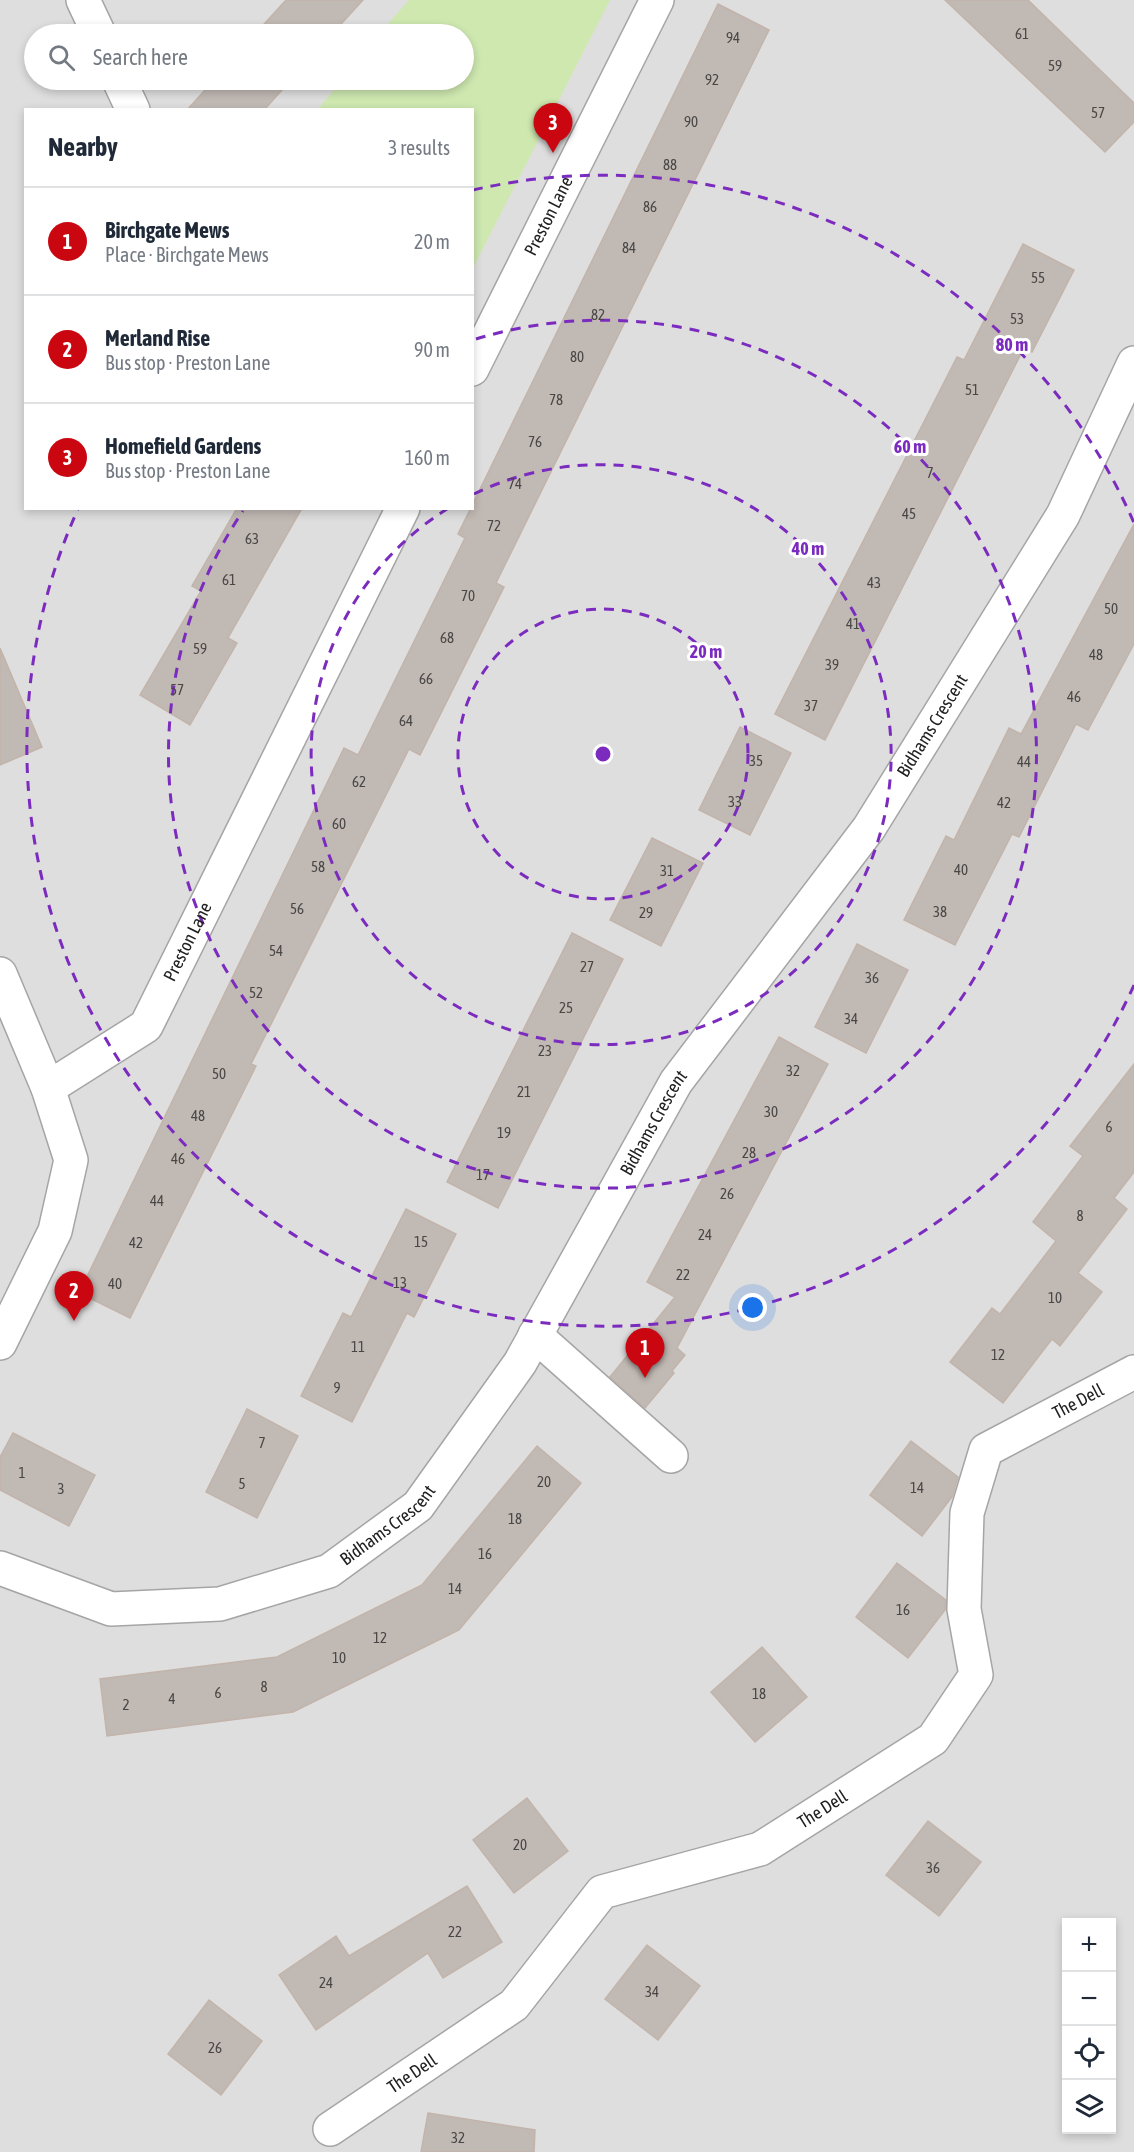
<!DOCTYPE html>
<meta charset="utf-8">
<style>
:root{--surface:#fff;--page:#f2f2f3;--text:#1f2937;--muted:#747a83;--line:#e0e1e3;--accent:#ca0710}
body{margin:0;font-family:"Asap Condensed",sans-serif;background:var(--page);color:var(--text)}
.controls{position:absolute;right:18px;bottom:18px;display:grid;overflow:hidden;border-radius:0px;box-shadow:0 3px 9px #0003}
.controls button{width:54px;height:54px;display:grid;place-items:center;padding:0;border:0;border-bottom:2px solid var(--line);background:var(--surface);color:var(--text);font:30px sans-serif}
.you{position:absolute;left:753px;top:1308px;width:21px;height:21px;margin:-15px;border:4px solid #fff;border-radius:50%;background:#1a73e8;box-shadow:0 0 0 9px #1a73e833}
.badge{display:grid;place-items:center;width:39px;height:39px;border-radius:50%;background:var(--accent);color:#fff;font-size:20px;font-weight:700}
.pin{position:absolute;translate:-50% -50px;filter:drop-shadow(0 2px 3px #0008)}
.pin::after{content:'';position:absolute;top:32px;width:21px;height:18px;background:inherit;clip-path:polygon(0 0,100% 0,50% 100%)}
.list{margin:0;padding:0;list-style:none}
h2{display:flex;justify-content:space-between;align-items:center;height:78px;margin:0;padding:0 24px;font-size:26px}
h2 small{font-size:20px;font-weight:400;color:var(--muted)}
.list li{display:grid;grid-template-columns:39px 1fr auto;gap:18px;align-items:center;box-sizing:border-box;height:108px;padding:0 24px;border-top:2px solid var(--line)}
.list b{display:block;font-size:22px;white-space:nowrap}
.list p{margin:0;font-size:20px;white-space:nowrap;color:var(--muted)}
.list em{font-size:20px;font-style:normal;color:var(--muted)}
.icon{flex:none;width:33px;height:33px;fill:none;stroke:currentColor;stroke-width:2;stroke-linecap:round;stroke-linejoin:round}
.map{position:relative;flex:none;width:1134px;height:2152px;overflow:hidden}
.search{position:absolute;background:var(--surface);box-shadow:0 3px 9px #0003;left:24px;top:24px;width:450px;height:66px;display:flex;align-items:center;gap:15px;box-sizing:border-box;padding:0 21px;border-radius:33px;color:var(--muted);font-size:22px}
.panel{position:absolute;background:var(--surface);box-shadow:0 3px 9px #0003;left:24px;top:108px;width:450px;height:402px;border-radius:0px}
.map>svg:first-child{display:block}
.residential{fill:#dfdede;fill-rule:evenodd}
.grass{fill:#cee8b0}
.building{fill:#c1b9b4;stroke:#c2b4aa;stroke-width:1.5}
.lines{fill:none;stroke-linecap:round;stroke-linejoin:round}
.minor-casing{stroke:#a5a5a5;stroke-width:36}
.tertiary-casing{stroke:#a5a5a5;stroke-width:36}
.minor{stroke:#fff;stroke-width:33}
.tertiary{stroke:#fff;stroke-width:33}
.ring{fill:none;stroke:#7b2cbf;stroke-width:3;stroke-dasharray:10 8}
.labels{text-anchor:middle;stroke-width:6;stroke-linejoin:round;paint-order:stroke}
.number-label{font-size:15px;fill:#494746}
.street-label{font-size:18px;fill:#212121;stroke:#fff}
.centre{fill:#7b2cbf;stroke:#fff;stroke-width:3}
.ring-label{font-size:18px;text-anchor:middle;font-weight:bold;fill:#7b2cbf;stroke:#fff;stroke-width:6;stroke-linejoin:round;paint-order:stroke}
</style>
<div class="map">
<svg width="1134" height="2152" viewBox="0 0 1134 2152">
<rect width="100%" height="100%" fill="#f1ede8"/>
<path class="residential" d="M0,0H1134V2152H0ZM34,34H464V80H34ZM26,110H472V508H26ZM1066,1922H1112V2130H1066Z"/>
<polygon class="grass" points="409,0 610,0 473,268 472,110 318,109 342,80 464,80 464,34 379,34"/>
<g class="building">
<polygon points="286,0 363,0 332,34 255,34"/>
<polygon points="945,0 1028,0 1134,103 1134,122 1105,152"/>
<polygon points="718,4 769,30 496,583 504,587 420,755 409,749 251,1064 256,1066 130,1318 79,1293 344,748 358,755 465,538 458,534"/>
<polygon points="214,80 291,80 264,110 187,110"/>
<polygon points="1023,244 1074,270 1032,352 1024,348 825,740 775,714 957,357 964,360"/>
<polygon points="237,508 302,508 228,638 237,643 190,725 140,695 201,591 192,586"/>
<polygon points="1134,524 1134,644 1088,730 1076,724 1019,837 1012,834 955,945 904,920 946,836 954,840 1009,728 1021,734"/>
<polygon points="0,648 42,747 0,765"/>
<polygon points="740,727 791,753 750,835 699,810"/>
<polygon points="652,838 703,863 661,946 610,920"/>
<polygon points="572,933 623,959 498,1208 447,1182"/>
<polygon points="857,944 908,970 866,1053 815,1027"/>
<polygon points="779,1037 828,1064 677,1348 685,1355 672,1371 674,1373 645,1408 610,1377 675,1297 647,1282"/>
<polygon points="1134,1064 1134,1172 1114,1198 1127,1209 1078,1273 1102,1292 1060,1346 1052,1339 1003,1403 950,1362 992,1308 1000,1314 1056,1241 1033,1222 1083,1156 1070,1146"/>
<polygon points="406,1209 456,1234 414,1317 407,1313 352,1422 301,1396 343,1313 351,1317"/>
<polygon points="247,1409 298,1436 257,1518 206,1492"/>
<polygon points="13,1433 95,1475 69,1526 0,1490 0,1457"/>
<polygon points="911,1441 958,1477 952,1497 922,1536 870,1495"/>
<polygon points="537,1446 581,1483 459,1630 293,1712 107,1736 100,1679 277,1657 422,1585"/>
<polygon points="897,1563 946,1600 945,1610 908,1658 856,1617"/>
<polygon points="762,1647 807,1697 755,1742 711,1692"/>
<polygon points="527,1798 568,1851 514,1893 473,1840"/>
<polygon points="928,1821 981,1862 939,1916 886,1875"/>
<polygon points="467,1886 502,1942 443,1978 428,1953 316,2030 279,1975 336,1936 349,1956"/>
<polygon points="647,1945 700,1986 658,2040 605,1999"/>
<polygon points="209,2000 262,2041 221,2095 168,2054"/>
<polygon points="428,2113 535,2130 534,2152 421,2152"/>
</g>
<g class="lines">
<defs>
<g id="minor">
<polyline points="83,0 99,34"/>
<polyline points="119,80 133,110"/>
<path id="s1" d="M472,369L657,0"/>
<path id="s2" d="M48,1088L146,1026L403,508"/>
<polyline points="535,1335 671,1456"/>
<path id="s3" d="M0,1568L111,1609L220,1604L329,1571L418,1506L520,1363L676,1082L869,828L1063,515L1134,363"/>
<path id="s4" d="M330,2129L514,2005L602,1892L760,1849L933,1739L976,1675L964,1609L967,1513L986,1450L1134,1372"/>
</g>
<polyline id="tertiary" points="0,974 48,1088 71,1160 55,1231 0,1343"/>
</defs>
<use href="#minor" class="minor-casing"/>
<use href="#tertiary" class="tertiary-casing"/>
<use href="#minor" class="minor"/>
<use href="#tertiary" class="tertiary"/>
</g>
<g class="ring">
<circle cx="603" cy="754" r="145"/>
<path d="M474 494A290 290 0 1 1 447 509"/>
<path d="M476 339A434 434 0 1 1 243 511"/>
<path d="M1134 985A579 579 0 1 1 78 509M473 190A579 579 0 0 1 1134 523"/>
</g>
<g class="labels">
<g class="number-label">
<text x="1022" y="39">61</text>
<text x="733" y="43">94</text>
<text x="1055" y="71">59</text>
<text x="712" y="85">92</text>
<text x="1098" y="118">57</text>
<text x="691" y="127">90</text>
<text x="670" y="170">88</text>
<text x="650" y="212">86</text>
<text x="629" y="253">84</text>
<text x="1038" y="283">55</text>
<text x="598" y="320">82</text>
<text x="1017" y="324">53</text>
<text x="577" y="362">80</text>
<text x="972" y="395">51</text>
<text x="556" y="405">78</text>
<text x="535" y="447">76</text>
<text x="930" y="478">7</text>
<text x="515" y="489">74</text>
<text x="909" y="519">45</text>
<text x="494" y="531">72</text>
<text x="252" y="544">63</text>
<text x="229" y="585">61</text>
<text x="874" y="588">43</text>
<text x="468" y="601">70</text>
<text x="1111" y="614">50</text>
<text x="853" y="629">41</text>
<text x="447" y="643">68</text>
<text x="200" y="654">59</text>
<text x="1096" y="660">48</text>
<text x="832" y="670">39</text>
<text x="426" y="684">66</text>
<text x="177" y="695">57</text>
<text x="1074" y="702">46</text>
<text x="811" y="711">37</text>
<text x="406" y="726">64</text>
<text x="756" y="766">35</text>
<text x="1024" y="767">44</text>
<text x="359" y="787">62</text>
<text x="735" y="807">33</text>
<text x="1004" y="808">42</text>
<text x="339" y="829">60</text>
<text x="318" y="872">58</text>
<text x="961" y="875">40</text>
<text x="667" y="876">31</text>
<text x="297" y="914">56</text>
<text x="940" y="917">38</text>
<text x="646" y="918">29</text>
<text x="276" y="956">54</text>
<text x="587" y="972">27</text>
<text x="872" y="983">36</text>
<text x="256" y="998">52</text>
<text x="566" y="1013">25</text>
<text x="851" y="1024">34</text>
<text x="545" y="1056">23</text>
<text x="793" y="1076">32</text>
<text x="219" y="1079">50</text>
<text x="524" y="1097">21</text>
<text x="771" y="1117">30</text>
<text x="198" y="1121">48</text>
<text x="1109" y="1132">6</text>
<text x="504" y="1138">19</text>
<text x="749" y="1158">28</text>
<text x="178" y="1164">46</text>
<text x="483" y="1180">17</text>
<text x="727" y="1199">26</text>
<text x="157" y="1206">44</text>
<text x="1080" y="1221">8</text>
<text x="705" y="1240">24</text>
<text x="421" y="1247">15</text>
<text x="136" y="1248">42</text>
<text x="683" y="1280">22</text>
<text x="400" y="1288">13</text>
<text x="115" y="1289">40</text>
<text x="1055" y="1303">10</text>
<text x="358" y="1352">11</text>
<text x="998" y="1360">12</text>
<text x="337" y="1393">9</text>
<text x="262" y="1448">7</text>
<text x="22" y="1478">1</text>
<text x="544" y="1487">20</text>
<text x="242" y="1489">5</text>
<text x="917" y="1493">14</text>
<text x="61" y="1494">3</text>
<text x="515" y="1524">18</text>
<text x="485" y="1559">16</text>
<text x="455" y="1594">14</text>
<text x="903" y="1615">16</text>
<text x="380" y="1643">12</text>
<text x="339" y="1663">10</text>
<text x="264" y="1692">8</text>
<text x="218" y="1698">6</text>
<text x="759" y="1699">18</text>
<text x="172" y="1704">4</text>
<text x="126" y="1710">2</text>
<text x="520" y="1850">20</text>
<text x="933" y="1873">36</text>
<text x="455" y="1937">22</text>
<text x="326" y="1988">24</text>
<text x="652" y="1997">34</text>
<text x="215" y="2053">26</text>
<text x="458" y="2143">32</text>
</g>
<g class="street-label">
<text dy="6" stroke="none"><textPath href="#s1" startOffset="171">Preston Lane</textPath></text>
<text dy="6" stroke="none"><textPath href="#s3" startOffset="1388">Bidhams Crescent</textPath></text>
<text dy="6" stroke="none"><textPath href="#s2" startOffset="210">Preston Lane</textPath></text>
<text dy="6" stroke="none"><textPath href="#s3" startOffset="902">Bidhams Crescent</textPath></text>
<text dy="6" stroke="none"><textPath href="#s4" startOffset="1144">The Dell</textPath></text>
<text dy="6" stroke="none"><textPath href="#s3" startOffset="416">Bidhams Crescent</textPath></text>
<text dy="6" stroke="none"><textPath href="#s4" startOffset="603">The Dell</textPath></text>
<text dy="6" stroke="none"><textPath href="#s4" startOffset="99">The Dell</textPath></text>
</g>
</g>
<circle cx="603" cy="754" r="9" class="centre"/>
<g class="ring-label">
<text x="1012" y="351">80 m</text>
<text x="910" y="453">60 m</text>
<text x="808" y="555">40 m</text>
<text x="706" y="658">20 m</text>
</g>
</svg>
<div class="controls">
<button>+</button>
<button>−</button>
<button><svg class="icon" aria-label="locate" viewBox="0 0 24 24"><circle cx="12" cy="12" r="6"/><path d="M12 2v4M12 18v4M2 12h4M18 12h4"/></svg></button>
<button><svg class="icon" aria-label="layers" viewBox="0 0 24 24"><path d="M12 4l9 5-9 5-9-5zM3 14l9 5 9-5"/></svg></button>
</div>
<div class="you"></div>
<div class="pin badge" style="left:645px;top:1378px">1</div>
<div class="pin badge" style="left:74px;top:1321px">2</div>
<div class="pin badge" style="left:553px;top:153px">3</div>
<div class="search"><svg class="icon" aria-label="search" viewBox="0 0 24 24"><circle cx="10" cy="10" r="6"/><path d="M15 15l6 6"/></svg>Search here</div>
<section class="panel">
<h2>Nearby<small>3 results</small></h2>
<ul class="list">
<li><span class="badge">1</span><div><b>Birchgate Mews</b><p>Place · Birchgate Mews</p></div><em>20 m</em></li>
<li><span class="badge">2</span><div><b>Merland Rise</b><p>Bus stop · Preston Lane</p></div><em>90 m</em></li>
<li><span class="badge">3</span><div><b>Homefield Gardens</b><p>Bus stop · Preston Lane</p></div><em>160 m</em></li>
</ul>
</section>
</div>
